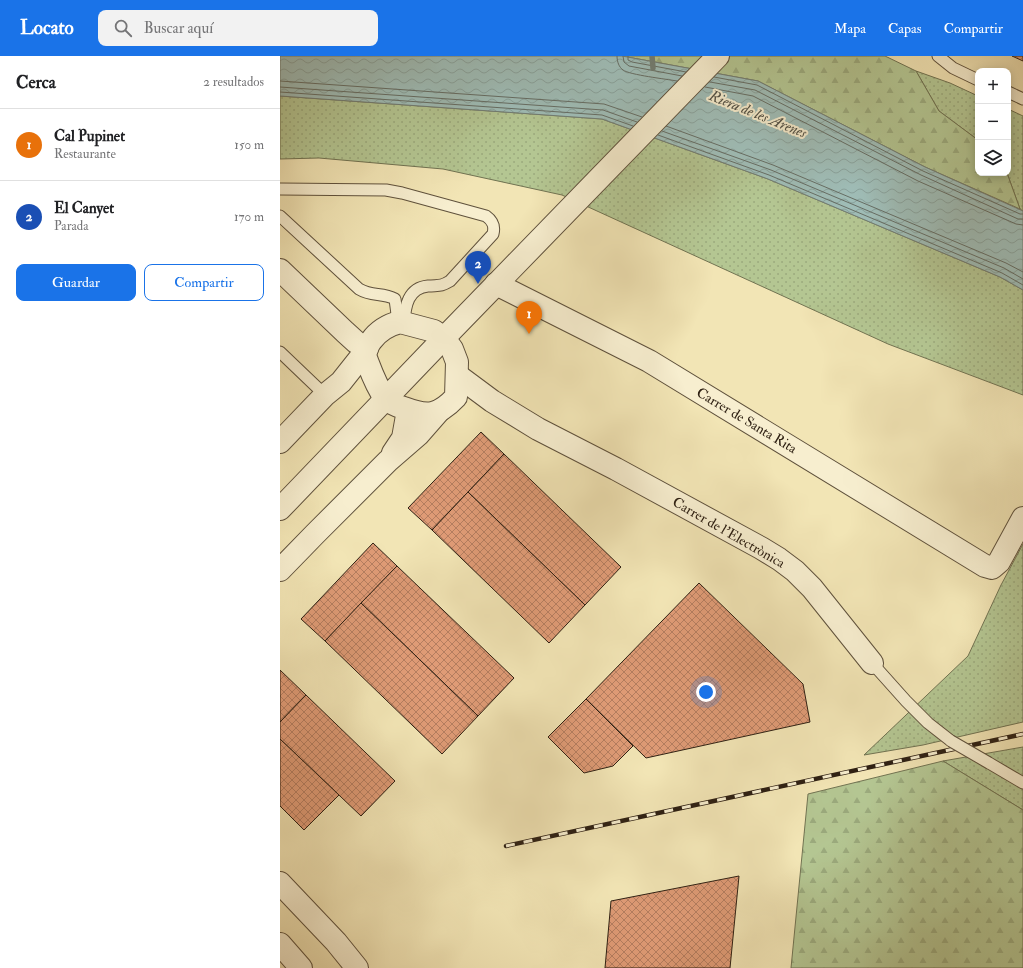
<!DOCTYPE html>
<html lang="es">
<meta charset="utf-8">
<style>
:root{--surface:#fff;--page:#f2f2f2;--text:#202124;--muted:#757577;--line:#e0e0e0;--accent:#1a73e8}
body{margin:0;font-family:"IM FELL Double Pica",serif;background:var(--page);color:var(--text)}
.controls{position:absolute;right:12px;top:12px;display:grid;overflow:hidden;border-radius:8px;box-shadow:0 2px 10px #0003}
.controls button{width:36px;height:36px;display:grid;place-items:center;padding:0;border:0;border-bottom:1px solid var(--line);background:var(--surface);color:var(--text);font:20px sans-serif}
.you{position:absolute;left:426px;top:636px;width:14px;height:14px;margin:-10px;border:3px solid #fff;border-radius:50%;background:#1a73e8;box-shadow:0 0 0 6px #1a73e833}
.badge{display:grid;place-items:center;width:26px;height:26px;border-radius:50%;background:var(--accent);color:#fff;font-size:13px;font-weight:700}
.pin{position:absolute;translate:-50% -33px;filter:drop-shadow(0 1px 2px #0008)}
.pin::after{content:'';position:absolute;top:21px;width:14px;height:12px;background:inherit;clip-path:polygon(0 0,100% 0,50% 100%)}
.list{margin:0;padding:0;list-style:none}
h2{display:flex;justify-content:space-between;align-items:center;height:52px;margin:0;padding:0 16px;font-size:17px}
h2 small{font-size:13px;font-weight:400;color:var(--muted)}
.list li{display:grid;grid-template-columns:26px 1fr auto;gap:12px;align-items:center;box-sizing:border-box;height:72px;padding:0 16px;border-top:1px solid var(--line)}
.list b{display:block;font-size:15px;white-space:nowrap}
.list p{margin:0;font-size:13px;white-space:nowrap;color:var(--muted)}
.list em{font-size:13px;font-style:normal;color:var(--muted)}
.actions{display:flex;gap:8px;padding:12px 16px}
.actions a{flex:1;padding:9px 0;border:1px solid var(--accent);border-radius:8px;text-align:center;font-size:14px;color:var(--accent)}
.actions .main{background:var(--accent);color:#fff}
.icon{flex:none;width:22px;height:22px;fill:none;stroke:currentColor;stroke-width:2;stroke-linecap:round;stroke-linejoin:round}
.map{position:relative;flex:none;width:743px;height:912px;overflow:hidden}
header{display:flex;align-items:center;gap:24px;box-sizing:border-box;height:56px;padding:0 20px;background:var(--accent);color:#fff}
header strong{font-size:19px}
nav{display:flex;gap:22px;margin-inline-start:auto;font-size:14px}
.search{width:280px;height:36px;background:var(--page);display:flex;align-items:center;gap:10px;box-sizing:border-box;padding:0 14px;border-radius:8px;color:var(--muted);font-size:15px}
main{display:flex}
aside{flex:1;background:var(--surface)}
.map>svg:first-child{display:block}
.grass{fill:url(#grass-dots);stroke:#717352}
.forest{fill:url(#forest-firs);stroke:#717352}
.water{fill:url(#water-waves);stroke:#727e75}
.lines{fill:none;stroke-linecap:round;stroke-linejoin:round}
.shore{stroke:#666e65;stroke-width:1}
.stream{stroke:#727e75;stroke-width:5.5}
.building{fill:url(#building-cross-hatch);stroke:#2e2013}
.service-casing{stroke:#5f513c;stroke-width:13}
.minor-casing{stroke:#5f513c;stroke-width:24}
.tertiary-casing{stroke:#5f513c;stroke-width:24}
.service{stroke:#f7eecf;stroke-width:11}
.minor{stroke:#f7eecf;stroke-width:22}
.tertiary{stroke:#f7eecf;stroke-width:22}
.rail-casing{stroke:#2e2013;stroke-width:4.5}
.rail{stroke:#f7eecf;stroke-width:3;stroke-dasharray:9;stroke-linecap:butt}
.service-bridge-casing{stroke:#5f513c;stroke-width:13;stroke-linecap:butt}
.service-bridge{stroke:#f7eecf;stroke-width:11}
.labels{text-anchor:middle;stroke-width:4;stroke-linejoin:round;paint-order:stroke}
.street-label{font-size:14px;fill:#2e2013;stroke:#f7eecf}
.water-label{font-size:15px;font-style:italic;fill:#504f44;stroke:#f7eecf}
</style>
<header>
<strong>Locato</strong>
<div class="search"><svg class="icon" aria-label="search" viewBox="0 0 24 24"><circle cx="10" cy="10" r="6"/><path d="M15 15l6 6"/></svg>Buscar aquí</div>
<nav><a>Mapa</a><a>Capas</a><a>Compartir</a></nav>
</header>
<main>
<aside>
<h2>Cerca<small>2 resultados</small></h2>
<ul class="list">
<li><span class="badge" style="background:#e8710a">1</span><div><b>Cal Pupinet</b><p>Restaurante</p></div><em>150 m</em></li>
<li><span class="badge" style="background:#1a4fb4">2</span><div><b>El Canyet</b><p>Parada</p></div><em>170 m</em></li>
</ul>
<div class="actions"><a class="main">Guardar</a><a>Compartir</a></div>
</aside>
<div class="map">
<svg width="743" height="912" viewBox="0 0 743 912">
<defs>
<pattern id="grass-dots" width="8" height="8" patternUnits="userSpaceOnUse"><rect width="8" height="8" fill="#b4c692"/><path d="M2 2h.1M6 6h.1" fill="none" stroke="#9baa7d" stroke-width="1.8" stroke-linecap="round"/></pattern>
<pattern id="forest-firs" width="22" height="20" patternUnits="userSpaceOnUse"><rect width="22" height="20" fill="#b4c692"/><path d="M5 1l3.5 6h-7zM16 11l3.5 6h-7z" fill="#9baa7d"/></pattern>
<pattern id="water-waves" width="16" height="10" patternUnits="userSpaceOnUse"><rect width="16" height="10" fill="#9fbdb7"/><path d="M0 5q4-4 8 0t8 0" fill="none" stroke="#89a29c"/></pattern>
<pattern id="building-cross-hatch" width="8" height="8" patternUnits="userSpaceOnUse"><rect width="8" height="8" fill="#df9b76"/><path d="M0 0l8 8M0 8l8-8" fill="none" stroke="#b57e60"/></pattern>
</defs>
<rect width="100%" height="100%" fill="#f2e5b5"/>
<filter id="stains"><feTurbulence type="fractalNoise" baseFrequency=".005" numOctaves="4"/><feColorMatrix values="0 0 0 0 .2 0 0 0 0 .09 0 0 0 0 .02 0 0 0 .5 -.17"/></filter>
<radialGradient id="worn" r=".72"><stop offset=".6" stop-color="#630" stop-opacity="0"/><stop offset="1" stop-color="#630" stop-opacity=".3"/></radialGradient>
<g class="grass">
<polygon points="636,15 670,27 698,40 698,84 659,55"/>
<polygon points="0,40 322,63 488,123 720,221 743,234 743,339 608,288 282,139 163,113 39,102 0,103"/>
<polygon points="728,53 743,60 743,155 740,153 727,117 728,117"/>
<polygon points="743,488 743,666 643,689 584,699 688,600 721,529"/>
<polygon points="743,691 743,754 663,705"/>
</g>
<g class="forest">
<polygon points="342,0 605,0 636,15 659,55 698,84 698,117 727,117 740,153 645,111 478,25"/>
<polygon points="663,705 743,754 743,912 511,912 528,738"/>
</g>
<polygon class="water" points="0,0 342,0 478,25 645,111 743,155 743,234 720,221 488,123 322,63 0,40"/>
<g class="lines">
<g class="shore">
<path d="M337,0C337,6 339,11 343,14C350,19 386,23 397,25"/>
<polyline points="343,0 344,6 349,10 402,20"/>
<polyline points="348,0 348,4 352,6 406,16"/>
<polyline points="434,21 477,29 643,115 740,158 743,158"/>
<polyline points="0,25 324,48 362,61"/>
<polyline points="430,26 475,34 641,119 738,163 743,163"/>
<polyline points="0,31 323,54 357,66"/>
<polyline points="425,31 473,40 638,125 736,168 743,169"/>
<polyline points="0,36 322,59 353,70"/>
<polyline points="386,70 493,109 726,207 743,216"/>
<polyline points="382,75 491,114 724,212 743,223"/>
<polyline points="378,79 489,119 722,217 743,229"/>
</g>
<polyline class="stream" points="372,0 373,12"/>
</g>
<g class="building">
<polygon points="732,0 743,0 743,5"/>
<polygon points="201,376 224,398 152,474 128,452"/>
<polygon points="224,398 341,511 305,549 188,436"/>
<polygon points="188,436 305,549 269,587 152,474"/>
<polygon points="93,487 117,510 45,585 21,563"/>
<polygon points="117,510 234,622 198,660 81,547"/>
<polygon points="419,527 523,628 530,666 366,702 306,643"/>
<polygon points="81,547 198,660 162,698 45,585"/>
<polygon points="0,614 26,639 0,666"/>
<polygon points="26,639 115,725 81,760 0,683 0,666"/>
<polygon points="306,643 353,690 333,710 304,717 268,681"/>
<polygon points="0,683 59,739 24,774 0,750"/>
<polygon points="459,820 450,912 325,912 331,845"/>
</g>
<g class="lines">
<defs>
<g id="service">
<polyline points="658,0 673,12 698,24"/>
<polyline points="728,36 743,43"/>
<path d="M0,133L106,134L122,137L206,160C213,165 215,170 213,178L170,225C160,231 159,229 148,230C128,232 125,250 124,267"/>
<path d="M0,160L79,233C92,241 102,236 115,243L118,266"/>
<polyline points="0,296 45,339"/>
<polyline points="592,607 626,645 648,667 671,685"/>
<polyline points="709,707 743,727"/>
</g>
<g id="minor">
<polyline points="0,214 65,276 76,286 87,293"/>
<polyline points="216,228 369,305 705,510 712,512 719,506 743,462"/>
<polyline points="177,319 212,345 258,373 336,413 481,492 499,503 515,515 532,532 592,607"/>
<polyline points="0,386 45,339 61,326 84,297"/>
<polyline points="113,397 123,382 128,354"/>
<polyline points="0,514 35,478 108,405 138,379 159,355"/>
<polyline points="0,827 56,886 77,912"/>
</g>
<g id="tertiary">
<path d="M120,266L154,275L164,282L172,293L177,306L176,341C158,360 148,361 124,352C117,350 110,347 105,342C95,329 90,312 84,297C87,293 88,289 91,285C98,275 108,269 120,266Z"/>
<polyline points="0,453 164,282 438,0"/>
<polyline points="0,888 21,912"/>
</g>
</defs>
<use href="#service" class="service-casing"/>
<use href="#minor" class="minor-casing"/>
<use href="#tertiary" class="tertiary-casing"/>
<use href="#service" class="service"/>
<use href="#minor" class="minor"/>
<use href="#tertiary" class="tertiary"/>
<defs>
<polyline id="rail" points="226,790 743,678"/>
</defs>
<use href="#rail" class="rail-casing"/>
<use href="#rail" class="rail"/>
<defs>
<polyline id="service-bridge" points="671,685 709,707"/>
</defs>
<use href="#service-bridge" class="service-bridge-casing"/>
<use href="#service-bridge" class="service-bridge"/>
</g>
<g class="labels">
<g class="street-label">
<text transform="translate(467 364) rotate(31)" y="5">Carrer de Santa Rita</text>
<text transform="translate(449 476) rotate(30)" y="5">Carrer de l'Electrònica</text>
</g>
<g class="water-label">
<text transform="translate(478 58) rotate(22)" y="5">Riera de les Arenes</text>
</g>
</g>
<rect width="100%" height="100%" filter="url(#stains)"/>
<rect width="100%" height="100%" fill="url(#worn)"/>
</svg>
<div class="controls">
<button>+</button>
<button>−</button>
<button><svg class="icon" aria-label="layers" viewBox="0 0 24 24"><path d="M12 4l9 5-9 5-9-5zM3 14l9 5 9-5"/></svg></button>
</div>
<div class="you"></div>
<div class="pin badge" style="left:249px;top:278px;background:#e8710a">1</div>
<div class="pin badge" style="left:198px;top:228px;background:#1a4fb4">2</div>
</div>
</main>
